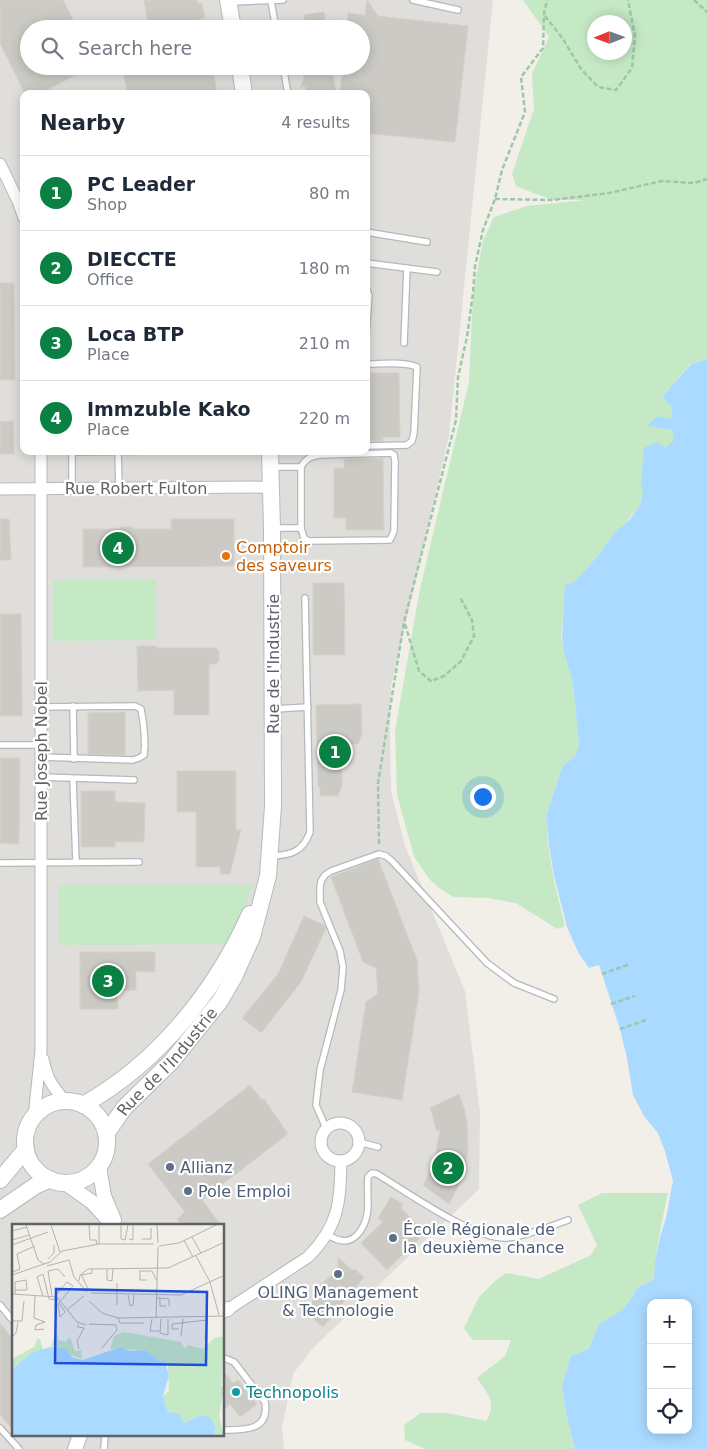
<!DOCTYPE html>
<meta charset="utf-8">
<style>
:root{--surface:#fff;--page:#f6f6f7;--text:#1f2937;--muted:#747a83;--line:#e0e1e3;--accent:#0b8043}
body{margin:0;font-family:"DejaVu Sans",sans-serif;background:var(--page);color:var(--text)}
.controls{position:absolute;right:15px;bottom:15px;display:grid;overflow:hidden;border-radius:10px;box-shadow:0 2px 12px #0003}
.controls button{width:45px;height:45px;display:grid;place-items:center;padding:0;border:0;border-bottom:1px solid var(--line);background:var(--surface);color:var(--text);font:25px sans-serif}
.compass{position:absolute;left:587px;top:15px;width:45px;height:45px;border-radius:50%;background:var(--surface);box-shadow:0 2px 12px #0003;rotate:269deg}
.you{position:absolute;left:482px;top:796px;width:18px;height:18px;margin:-12px;border:4px solid #fff;border-radius:50%;background:#1a73e8;box-shadow:0 0 0 8px #1a73e833}
.badge{display:grid;place-items:center;width:32px;height:32px;border-radius:50%;background:var(--accent);color:#fff;font-size:16px;font-weight:700}
.pin{position:absolute;translate:-50% -50%;border:2px solid #fff;box-shadow:0 1px 5px #0006}
.list{margin:0;padding:0;list-style:none}
h2{display:flex;justify-content:space-between;align-items:center;height:65px;margin:0;padding:0 20px;font-size:21px}
h2 small{font-size:16px;font-weight:400;color:var(--muted)}
.list li{display:grid;grid-template-columns:32px 1fr auto;gap:15px;align-items:center;box-sizing:border-box;height:75px;padding:0 20px;border-top:1px solid var(--line)}
.list b{display:block;font-size:19px;white-space:nowrap}
.list p{margin:0;font-size:16px;white-space:nowrap;color:var(--muted)}
.list em{font-size:16px;font-style:normal;color:var(--muted)}
.icon{flex:none;width:28px;height:28px;fill:none;stroke:currentColor;stroke-width:2;stroke-linecap:round;stroke-linejoin:round}
.map{position:relative;flex:none;width:707px;height:1449px;overflow:hidden}
.search{position:absolute;background:var(--surface);box-shadow:0 2px 12px #0003;left:20px;top:20px;width:350px;height:55px;display:flex;align-items:center;gap:12px;box-sizing:border-box;padding:0 18px;border-radius:28px;color:var(--muted);font-size:19px}
.panel{position:absolute;background:var(--surface);box-shadow:0 2px 12px #0003;left:20px;top:90px;width:350px;height:365px;border-radius:10px}
.map>svg:first-child{display:block}
.industrial{fill:#e0deda;fill-rule:evenodd}
.green{fill:#c5e8c5;fill-rule:evenodd}
.water{fill:#aadaff;fill-rule:evenodd}
.building{fill:#cccac5;stroke:#d6d1c6}
.lines{fill:none;stroke-linecap:round;stroke-linejoin:round}
.service-casing{stroke:#b5b8bc;stroke-width:8}
.minor-casing{stroke:#b5b8bc;stroke-width:13}
.tertiary-casing{stroke:#b5b8bc;stroke-width:16}
.secondary-casing{stroke:#b6babf;stroke-width:18}
.path{stroke:#9cc7a9;stroke-width:2.5;stroke-dasharray:5 2.5;stroke-linecap:butt}
.service{stroke:#fff;stroke-width:5.5}
.minor{stroke:#fff;stroke-width:11}
.tertiary{stroke:#fff;stroke-width:14}
.secondary{stroke:#fff;stroke-width:16}
.food-dot{fill:#e8710a;stroke:#fff;stroke-width:2}
.service-dot{fill:#5c6f8a;stroke:#fff;stroke-width:2}
.culture-dot{fill:#0f9aa8;stroke:#fff;stroke-width:2}
.labels{text-anchor:middle;stroke-width:4.5;stroke-linejoin:round;paint-order:stroke}
.street-label{font-size:16px;fill:#5f6368;stroke:#fff}
.food-label{font-size:16px;fill:#c56008;stroke:#fff;text-anchor:start}
.service-label{font-size:16px;fill:#4e5e75;stroke:#fff;text-anchor:start}
.culture-label{font-size:16px;fill:#0d838f;stroke:#fff;text-anchor:start}
.inset-road{fill:none;stroke:#b3b3b1;stroke-width:1}
.view{fill:#1d4ed8;fill-opacity:0.15;stroke:#1d4ed8;stroke-width:2.5}
.inset-edge{fill:none;stroke:#5f6368;stroke-width:2.5}
</style>
<div class="map">
<svg width="707" height="1449" viewBox="0 0 707 1449">
<rect width="100%" height="100%" fill="#f1efe8"/>
<path class="industrial" d="M0,0H493L449,436L391,687L390,734L391,791L405,846L465,991L480,1112L479,1189L313,1348L293,1374L282,1427L284,1449H0ZM29,29H361V66H29ZM24,94H366V451H24ZM14,1225H224V1435H14Z"/>
<g class="green">
<path d="M523,0H707V359L690,364L662,397L671,406L672,419L648,426L672,430L675,440L665,448L643,493L640,505L599,555L574,582L566,585L561,637L573,684L579,744L576,755L562,767L546,817L548,845L554,881L565,926L557,929L516,903L488,898L454,897L442,890L430,880L414,856L397,795L395,731L420,589L469,382L473,293L483,241L494,217L527,206L587,200H552L516,186L512,174L534,109L532,74L549,37ZM594,22H624V52H594Z"/>
<polygon points="156,579 156,640 53,641 53,580"/>
<polygon points="59,885 254,885 226,944 59,945"/>
<path d="M602,1193H668C662,1222 655,1250 654,1280L638,1287L630,1300L622,1310L599,1324L589,1349L562,1387L566,1414L575,1449H425L405,1440L404,1425L421,1413H447L486,1421C498,1403 487,1393 477,1378L505,1356L511,1340H473L464,1328L479,1297L495,1281L506,1273L539,1279L591,1255L597,1245L578,1205Z"/>
</g>
<path class="water" d="M707,359V1449H575L566,1414L562,1387L571,1356L589,1349L599,1324L622,1310L630,1300L638,1287L654,1280L655,1261L660,1237L666,1218L673,1181L665,1151L658,1133L644,1116L633,1095L627,1058L620,1029L599,965L589,968L578,952L567,927L554,876L549,846L546,817L562,767L576,755L579,744L573,684L564,651L562,637L565,585L574,582L599,555L613,535L630,519L640,505L643,493L641,484L644,448L657,442L665,448L674,440L672,430L647,426L657,416L672,419L671,406L662,397L691,364ZM651,1303H688V1430H651Z"/>
<g class="building">
<polygon points="0,0 63,0 78,29 29,29 29,66 93,66 39,94 25,94 0,43"/>
<polygon points="144,0 197,0 198,4 202,3 205,18 200,19 202,29 149,29"/>
<polygon points="367,0 378,16 468,26 455,142 366,133 366,94 340,94 343,66 361,66 361,29 347,29 348,13 365,15"/>
<polygon points="324,12 326,29 306,29 304,15"/>
<polygon points="157,66 212,66 217,92 207,94 128,94 123,73"/>
<polygon points="302,66 332,66 336,94 306,94 305,86 301,87 304,78"/>
<polygon points="0,283 14,283 15,380 0,380"/>
<polygon points="366,373 399,373 400,437 383,437 383,441 366,441"/>
<polygon points="13,421 14,454 0,454 0,422"/>
<polygon points="383,458 384,530 346,530 346,518 334,518 334,468 344,468 344,459"/>
<polygon points="0,519 9,519 11,560 0,560"/>
<polygon points="171,519 234,519 234,566 83,567 83,529 121,529 121,527 133,527 133,529 171,529"/>
<polygon points="313,583 344,583 345,655 313,655"/>
<polygon points="0,614 21,614 22,716 0,716"/>
<polygon points="137,646 156,646 156,648 216,648 219,651 219,660 216,664 209,664 209,715 174,715 174,690 138,691"/>
<polygon points="361,704 362,734 358,744 352,744 352,759 350,765 342,765 342,785 338,796 320,796 320,787 318,787 316,705"/>
<polygon points="125,712 125,755 88,754 88,713"/>
<polygon points="0,758 20,758 19,844 0,843"/>
<polygon points="177,771 236,771 236,830 241,830 230,874 220,874 220,867 196,867 196,812 177,812"/>
<polygon points="81,791 115,791 115,802 145,803 144,842 115,842 115,847 81,847"/>
<polygon points="378,859 417,960 419,992 402,1100 352,1092 366,1002 378,994 376,968 363,962 331,877"/>
<polygon points="304,916 324,925 326,928 301,982 261,1033 242,1018 278,974"/>
<polygon points="80,952 155,952 155,972 136,971 136,990 117,991 118,1009 80,1009"/>
<polygon points="250,1085 262,1100 264,1099 288,1134 202,1200 221,1225 182,1225 177,1219 185,1212 148,1164"/>
<polygon points="459,1094 464,1108 467,1123 468,1151 462,1179 449,1204 423,1185 430,1172 434,1163 440,1130 436,1130 434,1120 430,1108"/>
<polygon points="391,1197 403,1204 401,1208 425,1233 387,1270 361,1243 383,1222 378,1218"/>
<polygon points="338,1257 353,1271 354,1269 364,1277 323,1327 309,1315 304,1316 303,1304 312,1303 315,1293 320,1285 338,1270"/>
<polygon points="0,1323 14,1341 14,1432 0,1414"/>
<polygon points="224,1372 233,1383 238,1380 257,1404 240,1417 230,1404 224,1409"/>
</g>
<g class="lines">
<defs>
<g id="service">
<polyline points="413,0 458,10"/>
<polyline points="271,1 276,29"/>
<polyline points="231,2 283,0"/>
<polyline points="283,66 288,94"/>
<polyline points="366,232 427,242"/>
<polyline points="366,263 437,272"/>
<polyline points="366,288 369,295 366,335"/>
<polyline points="404,343 407,268"/>
<path d="M366,364C380,364 405,361 417,367L414,433L412,441L407,445L366,446"/>
<polyline points="118,452 119,488"/>
<path d="M391,453L394,455L395,461L394,531L390,540L309,541L304,538L301,528V467C306,458 310,457 319,455Z"/>
<polyline points="273,467 301,467"/>
<polyline points="72,488 72,452 145,451"/>
<polyline points="273,528 301,528"/>
<polyline points="73,706 74,759"/>
<polyline points="274,709 308,707"/>
<polyline points="0,745 41,745"/>
<path d="M41,757L133,760L139,758L144,755C146,739 144,725 141,709L135,706L41,707"/>
<polyline points="41,777 134,780"/>
<polyline points="73,779 76,862"/>
<path d="M271,856C291,855 303,852 310,832L305,598"/>
<polyline points="0,863 139,862"/>
<polyline points="326,1128 316,1105 320,1070 341,990 343,967 340,951 320,902 320,887 321,881 325,875 331,871 379,854 386,856 392,861 487,963 514,983 554,999"/>
<polyline points="359,1142 378,1147"/>
<path d="M326,1234C338,1241 348,1245 358,1234C373,1216 366,1197 368,1177L372,1173L377,1174C407,1192 471,1238 505,1238C521,1238 552,1226 568,1220"/>
<polyline points="0,1305 14,1322"/>
<path d="M224,1358L234,1362L265,1402C270,1431 244,1430 224,1430"/>
<polyline points="0,1428 19,1449"/>
<polyline points="104,1449 105,1435"/>
</g>
<g id="minor">
<polyline points="0,164 18,201 24,218"/>
<polyline points="0,489 271,487"/>
<path d="M43,1059C47,1079 52,1086 65,1101"/>
<polyline points="34,1117 41,1050 41,451"/>
<circle cx="340" cy="1142" r="19"/>
<path d="M224,1312L308,1257C339,1226 340,1203 341,1161"/>
</g>
<g id="tertiary">
<polyline points="99,1166 104,1196 114,1220"/>
<polyline points="65,1183 92,1202 113,1225"/>
<polyline points="224,1310 228,1309"/>
<polyline points="75,1449 80,1435"/>
</g>
<g id="secondary">
<polyline points="228,0 233,29"/>
<polyline points="240,66 244,94"/>
<circle cx="66" cy="1142" r="41"/>
<path d="M83,1105C158,1063 215,992 250,914"/>
<path id="s1" d="M106,1134L124,1108L172,1061L220,1001L234,977L252,937L268,876L273,806L272,528L270,451"/>
<polyline points="0,1180 26,1149"/>
<polyline points="0,1210 35,1186 50,1179"/>
</g>
</defs>
<use href="#service" class="service-casing"/>
<use href="#minor" class="minor-casing"/>
<use href="#tertiary" class="tertiary-casing"/>
<use href="#secondary" class="secondary-casing"/>
<g class="path">
<polyline points="694,0 707,12"/>
<polyline points="545,16 563,39 581,69 598,87 616,90 632,68 635,36 628,0"/>
<polyline points="495,199 552,200 609,193 662,181 694,183 707,179"/>
<polyline points="405,624 419,671 431,681 444,676 461,661 474,636 472,620 460,597"/>
<polyline points="379,844 378,783 404,622 456,420 458,377 467,337 473,293 475,266 483,230 495,199 502,170 525,112 521,77 543,48 544,14 547,0"/>
<polyline points="602,974 630,964"/>
<polyline points="611,1004 635,996"/>
<polyline points="620,1029 646,1020"/>
</g>
<use href="#service" class="service"/>
<use href="#minor" class="minor"/>
<use href="#tertiary" class="tertiary"/>
<use href="#secondary" class="secondary"/>
</g>
<circle class="food-dot" cx="226" cy="556" r="5"/>
<g class="service-dot">
<circle cx="170" cy="1167" r="5"/>
<circle cx="188" cy="1191" r="5"/>
<circle cx="393" cy="1238" r="5"/>
<circle cx="338" cy="1274" r="5"/>
</g>
<circle class="culture-dot" cx="236" cy="1392" r="5"/>
<g class="labels">
<g class="street-label">
<text x="136" y="494">Rue Robert Fulton</text>
<text transform="translate(273 664) rotate(-90)" y="6">Rue de l'Industrie</text>
<text transform="translate(41 751) rotate(-90)" y="6">Rue Joseph Nobel</text>
<text dy="6" stroke="none"><textPath href="#s1" startOffset="95">Rue de l'Industrie</textPath></text>
</g>
<g class="food-label">
<text x="236" y="553">Comptoir<tspan x="236" dy="18">des saveurs</tspan></text>
</g>
<g class="service-label">
<text x="180" y="1173">Allianz</text>
<text x="198" y="1197">Pole Emploi</text>
<text x="403" y="1235">École Régionale de<tspan x="403" dy="18">la deuxième chance</tspan></text>
<text x="338" y="1298" text-anchor="middle">OLING Management<tspan x="338" dy="18">&amp; Technologie</tspan></text>
</g>
<g class="culture-label">
<text x="246" y="1398">Technopolis</text>
</g>
</g>
<g transform="translate(12 1224)">
<rect width="212" height="212" fill="#f1efe8"/>
<path d="M44,107L47,116L54,118L56,114L59,115L63,127L69,126L70,135L39,123ZM112,108L169,118L173,125L176,121L191,125L202,114L212,112L209,162L212,164L207,192L212,212H201L204,203L201,196L187,192L173,199L166,189L156,188L151,172L157,167L156,139L141,134L133,126L98,125L102,112ZM25,115H28L31,126L21,128L0,145V135L22,123Z" fill="#c5e8c5"/>
<path d="M38,123L53,125L61,134L71,136L109,123L117,127L133,126L148,137L153,136L157,152L151,172L156,188L166,189L173,199L189,191L200,195L204,204L201,212H0V145L21,128Z" fill="#aadaff"/>
<path class="inset-road" d="M14,1L26,36L32,40M39,1L48,28M77,1L78,16H84L85,20M109,1V15L113,16L116,1M145,1L146,19M0,7L15,3M180,13L189,29M117,15L121,16V1M130,15H139V4M0,16L17,11M172,16L181,33M87,20V1M0,21L36,8M147,22L167,19L204,1M184,32L198,58L207,91M36,35L42,29V21M57,36L62,53L75,68M35,42L57,36M95,45V56L100,57L101,44M128,46V56H135M128,47H140L145,57M0,48L8,45L5,30L23,22M69,50L76,65M0,51L38,38L50,27L87,20H142M69,51L80,49V45M67,57L68,51L76,45L156,44L213,18M3,66H15L14,56L3,58V70M79,69L169,71L213,51M0,70L45,73L65,98L74,101M116,71L118,82L121,81L122,71M23,72L22,94L33,98L24,101L23,106L32,105M31,72L25,53L31,50L37,75L46,76M40,72L36,47L46,45L53,53M43,72L55,58L61,62L46,80L48,93L53,88L47,79M144,74H148V82H154M148,74L157,75V82M77,77L90,89L106,94L213,92M105,81V59M56,85L72,72M106,94L108,99H132M144,94L146,23M140,95L138,107H147M149,95L148,109L156,111V95M0,97H10L12,77M66,100V103L72,104L65,117L67,125M77,100L104,101L105,106L90,124M167,105H160V100L195,96M169,112L171,95M0,113L4,109L6,98M193,115L195,96"/>
<path class="view" d="M44,65L195,68L194,141L43,139Z"/>
<rect width="212" height="212" class="inset-edge"/>
</g>
</svg>
<div class="controls">
<button>+</button>
<button>−</button>
<button><svg class="icon" aria-label="locate" viewBox="0 0 24 24"><circle cx="12" cy="12" r="6"/><path d="M12 2v4M12 18v4M2 12h4M18 12h4"/></svg></button>
</div>
<svg class="compass" viewBox="-18 -18 36 36"><path d="M0-13l5 13h-10z" fill="#e53935"/><path d="M0 13l5-13h-10z" fill="#747a83"/></svg>
<div class="you"></div>
<div class="pin badge" style="left:335px;top:752px">1</div>
<div class="pin badge" style="left:448px;top:1168px">2</div>
<div class="pin badge" style="left:108px;top:981px">3</div>
<div class="pin badge" style="left:118px;top:548px">4</div>
<div class="search"><svg class="icon" aria-label="search" viewBox="0 0 24 24"><circle cx="10" cy="10" r="6"/><path d="M15 15l6 6"/></svg>Search here</div>
<section class="panel">
<h2>Nearby<small>4 results</small></h2>
<ul class="list">
<li><span class="badge">1</span><div><b>PC Leader</b><p>Shop</p></div><em>80 m</em></li>
<li><span class="badge">2</span><div><b>DIECCTE</b><p>Office</p></div><em>180 m</em></li>
<li><span class="badge">3</span><div><b>Loca BTP</b><p>Place</p></div><em>210 m</em></li>
<li><span class="badge">4</span><div><b>Immzuble Kako</b><p>Place</p></div><em>220 m</em></li>
</ul>
</section>
</div>
